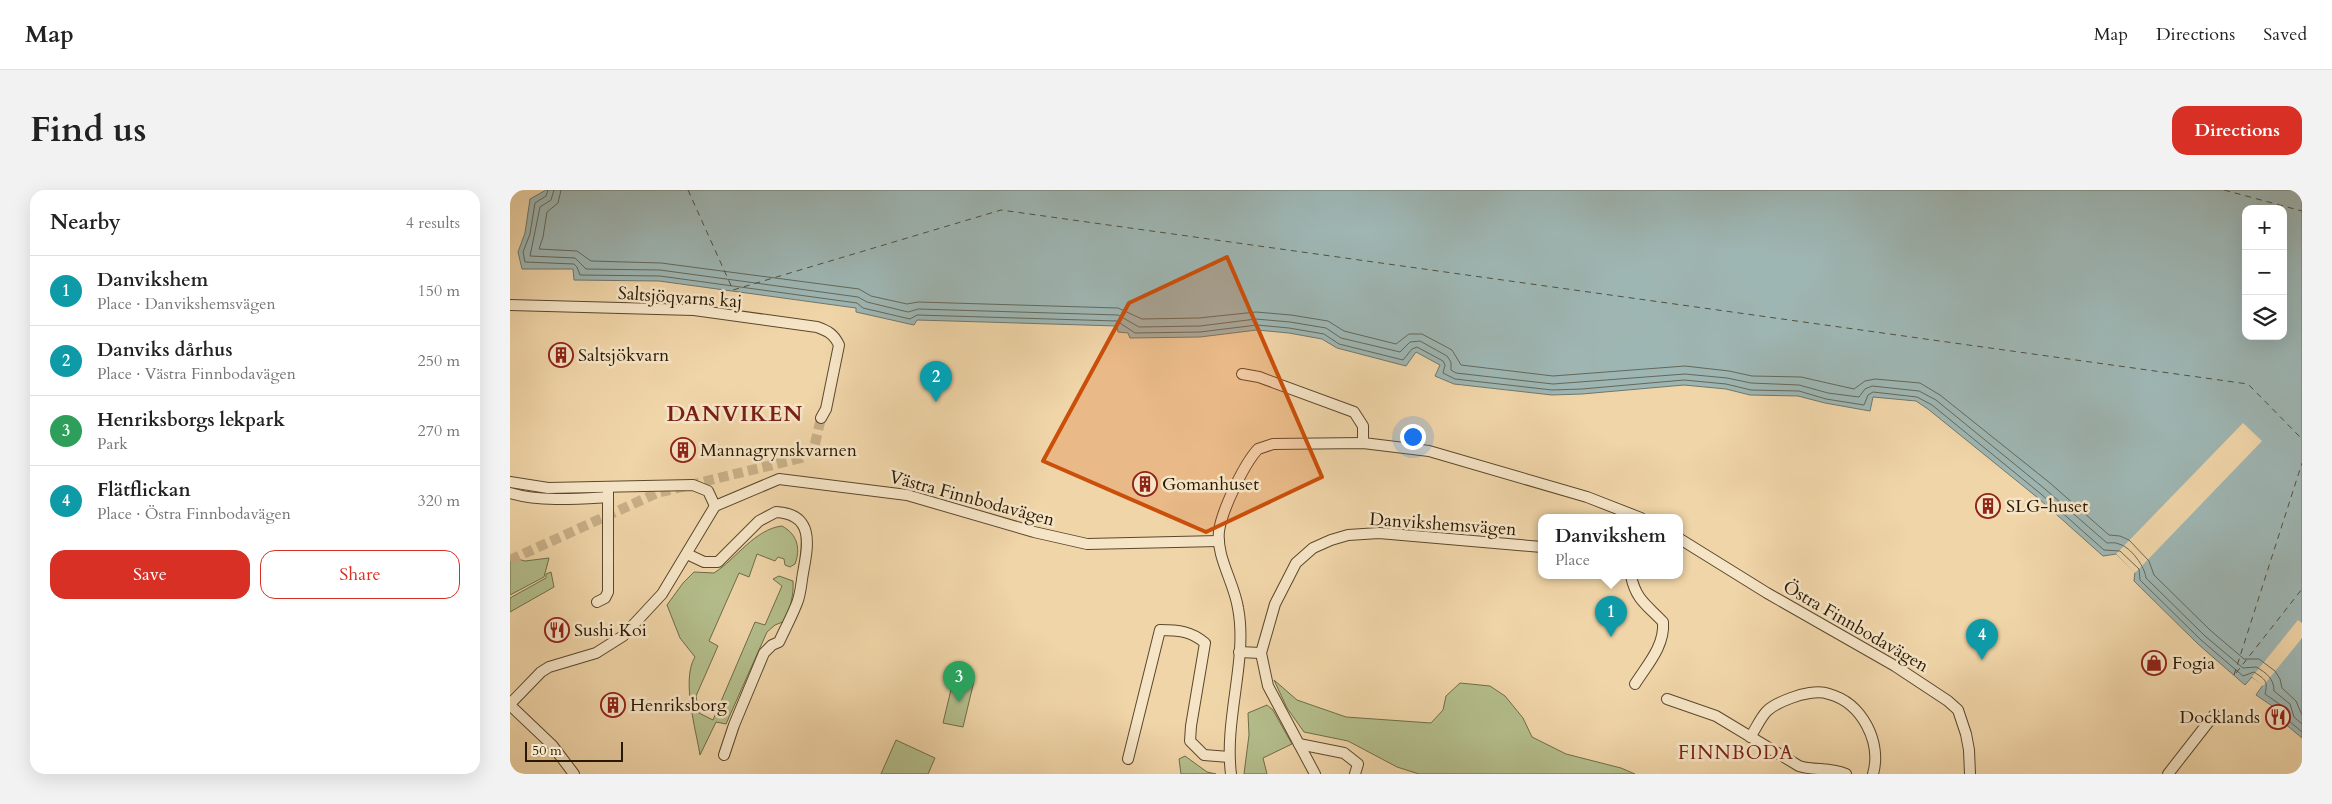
<!DOCTYPE html>
<meta charset="utf-8">
<style>
:root{--surface:#fff;--page:#f2f2f2;--text:#222;--muted:#767676;--line:#e0e0e0;--accent:#d93025}
body{margin:0;font-family:Cardo,serif;background:var(--page);color:var(--text)}
.controls{position:absolute;right:15px;top:15px;display:grid;overflow:hidden;border-radius:10px;box-shadow:0 5px 20px #0002}
.controls button{width:45px;height:45px;display:grid;place-items:center;padding:0;border:0;border-bottom:1px solid var(--line);background:var(--surface);color:var(--text);font:25px sans-serif}
.scale{position:absolute;left:15px;bottom:12px;width:98px;box-sizing:border-box;padding-left:5px;border:2px solid #291902;border-top:0;font-size:14px;line-height:18px;white-space:nowrap;color:#291902;-webkit-text-stroke:4px #f5e4c6;paint-order:stroke}
.you{position:absolute;left:902px;top:246px;width:18px;height:18px;margin:-12px;border:4px solid #fff;border-radius:50%;background:#1a73e8;box-shadow:0 0 0 8px #1a73e833}
.badge{display:grid;place-items:center;width:32px;height:32px;border-radius:50%;background:var(--accent);color:#fff;font-size:16px;font-weight:700}
.pin{position:absolute;translate:-50% -41px;filter:drop-shadow(0 1px 2px #0008)}
.pin::after{content:'';position:absolute;top:26px;width:18px;height:15px;background:inherit;clip-path:polygon(0 0,100% 0,50% 100%)}
.popup{position:absolute;left:1028px;top:324px;width:145px;height:65px;box-sizing:border-box;display:grid;place-content:center;border-radius:10px;background:var(--surface);filter:drop-shadow(0 1px 4px #0005);font-size:16px;white-space:nowrap;color:var(--muted)}
.popup b{font-size:19px;color:var(--text)}
.popup::after{content:'';position:absolute;left:50%;top:100%;margin-left:-10px;border:10px solid transparent;border-top-color:var(--surface)}
.list{margin:0;padding:0;list-style:none}
h2{display:flex;justify-content:space-between;align-items:center;height:65px;margin:0;padding:0 20px;font-size:21px}
h2 small{font-size:16px;font-weight:400;color:var(--muted)}
.list li{display:grid;grid-template-columns:32px 1fr auto;gap:15px;align-items:center;box-sizing:border-box;height:70px;padding:0 20px;border-top:1px solid var(--line)}
.list b{display:block;font-size:19px;white-space:nowrap}
.list p{margin:0;font-size:16px;white-space:nowrap;color:var(--muted)}
.list em{font-size:16px;font-style:normal;color:var(--muted)}
.actions{display:flex;gap:10px;padding:15px 20px}
.actions a{flex:1;padding:11px 0;border:1px solid var(--accent);border-radius:15px;text-align:center;font-size:18px;color:var(--accent)}
.actions .main{background:var(--accent);color:#fff}
.icon{flex:none;width:28px;height:28px;fill:none;stroke:currentColor;stroke-width:2;stroke-linecap:round;stroke-linejoin:round}
.map{position:relative;flex:none;width:1792px;height:584px;overflow:hidden;border-radius:15px}
header{display:flex;align-items:center;gap:30px;box-sizing:border-box;height:70px;padding:0 25px;background:var(--surface);border-bottom:1px solid var(--line)}
header strong{font-size:24px}
nav{display:flex;gap:28px;margin-inline-start:auto;font-size:18px}
.intro{display:flex;align-items:center;justify-content:space-between;box-sizing:border-box;height:120px;padding:0 30px}
h1{margin:0;font-size:35px}
.button{padding:12px 22px;border-radius:15px;background:var(--accent);color:#fff;font-size:18px;font-weight:700}
main{display:flex;gap:30px;padding:0 30px}
aside{flex:1;background:var(--surface);border-radius:15px;box-shadow:0 5px 20px #0002}
.map>svg:first-child{display:block}
.green{fill:#b4be8c;stroke:#6e6c47}
.water{fill:#9eb6b3;stroke:#6f776c;fill-rule:evenodd}
.pier{fill:#f0d5a8}
.lines{fill:none;stroke-linecap:round;stroke-linejoin:round}
.shore{stroke:#64685a;stroke-width:1}
.ferry{stroke:#525040;stroke-width:1;stroke-dasharray:6 5;stroke-linecap:butt}
.street-tunnel{stroke:#c8af87;stroke-width:10;stroke-dasharray:10 5;stroke-linecap:butt}
.street-casing{stroke:#5b482c;stroke-width:12}
.street{stroke:#f5e4c6;stroke-width:10}
.marked{fill:#cb4f0a;fill-opacity:0.2;stroke:#cb4f0a;stroke-width:4;stroke-linejoin:round}
.labels{text-anchor:middle;stroke-width:5;stroke-linejoin:round;paint-order:stroke}
.street-label{font-size:18px;fill:#291902;stroke:#f5e4c6}
.poi-label{font-size:18px;fill:#291902;stroke:#f5e4c6;text-anchor:start}
.neighbourhood-label{font-size:19px;letter-spacing:1px;fill:#7a1f14;stroke:#f5e4c6}
.district-label{font-size:22px;font-weight:bold;letter-spacing:1px;fill:#7a1f14;stroke:#f5e4c6}
</style>
<header>
<strong>Map</strong>
<nav><a>Map</a><a>Directions</a><a>Saved</a></nav>
</header>
<div class="intro"><h1>Find us</h1><a class="button">Directions</a></div>
<main>
<aside>
<h2>Nearby<small>4 results</small></h2>
<ul class="list">
<li><span class="badge" style="background:#0f9aa8">1</span><div><b>Danvikshem</b><p>Place · Danvikshemsvägen</p></div><em>150 m</em></li>
<li><span class="badge" style="background:#0f9aa8">2</span><div><b>Danviks dårhus</b><p>Place · Västra Finnbodavägen</p></div><em>250 m</em></li>
<li><span class="badge" style="background:#2e9e5b">3</span><div><b>Henriksborgs lekpark</b><p>Park</p></div><em>270 m</em></li>
<li><span class="badge" style="background:#0f9aa8">4</span><div><b>Flätflickan</b><p>Place · Östra Finnbodavägen</p></div><em>320 m</em></li>
</ul>
<div class="actions"><a class="main">Save</a><a>Share</a></div>
</aside>
<div class="map">
<svg width="1792" height="584" viewBox="0 0 1792 584">
<rect width="100%" height="100%" fill="#f0d5a8"/>
<filter id="stains"><feTurbulence type="fractalNoise" baseFrequency=".004" numOctaves="4"/><feColorMatrix values="0 0 0 0 .2 0 0 0 0 .09 0 0 0 0 .02 0 0 0 .5 -.17"/></filter>
<radialGradient id="worn" r=".72"><stop offset=".6" stop-color="#630" stop-opacity="0"/><stop offset="1" stop-color="#630" stop-opacity=".3"/></radialGradient>
<g class="green">
<path d="M272,336C287,344 291,358 285,374L280,377L275,375L274,369L268,367L265,371L247,364L239,387L229,383L199,451L208,456L186,506L189,523L203,530L245,432L255,435L272,396L263,389L269,386L283,391C284,405 280,418 275,431L265,435L257,442L216,534L206,532L190,565C186,540 171,489 185,467L170,448L157,415L173,393L184,382L204,383C226,369 245,339 272,336Z"/>
<polygon points="0,367 15,371 39,368 34,387 0,405"/>
<polygon points="41,382 44,397 0,422 0,408 36,388 36,384"/>
<polygon points="444,487 464,491 453,537 433,533"/>
<polygon points="764,490 787,510 836,527 921,533 933,520 936,506 950,493 980,496 995,506 1013,528 1022,547 1056,564 1111,578 1125,584 909,584 887,577 838,551 794,542 777,518"/>
<polygon points="757,515 763,520 782,554 753,568 757,584 734,584 739,545 738,523"/>
<polygon points="386,550 425,568 418,584 371,584"/>
<polygon points="675,566 697,582 706,584 671,584 669,569"/>
</g>
<path class="water" d="M36,0H1792V548L1773,532L1771,522L1746,505L1753,495L1742,487L1735,495L1688,454L1624,391L1625,382L1606,364L1593,366L1528,308L1418,219L1406,211L1363,207L1360,221L1315,213L1288,206L1240,205L1216,199L1174,195L1072,204L1042,205L944,194L925,186L930,175L906,162L896,176L827,158L812,149L779,143L747,140L690,147L620,148L618,143L608,142L607,136L407,130L404,135L346,122V118L149,91L64,90L63,79H12L8,62L15,43L20,9ZM1736,19H1773V146H1736Z"/>
<g class="pier">
<polygon points="1733,233 1752,251 1625,383 1606,364"/>
<polygon points="1788,430 1792,433 1792,448 1753,496 1742,487"/>
</g>
<g class="lines">
<g class="shore">
<path d="M38,0L36,6L25,13L20,44L13,62L15,72L64,74L67,77L70,85L150,86L347,113L353,118L400,129L407,125L607,131L625,143L690,142L747,135L779,138L814,144L829,154L893,170L902,159L907,157L933,171L935,175L933,183L945,189L1042,200L1072,199L1174,190L1216,194L1241,200L1289,201L1316,209L1354,215L1358,205L1363,202L1407,207L1422,215L1531,304L1594,360L1610,361L1629,379L1630,390L1691,450L1733,486L1744,482C1756,490 1758,491 1755,504L1775,518L1778,530L1792,542"/>
<path d="M44,0L41,10L30,17L20,66L65,68L76,79L150,80L348,107L357,112L398,122L408,119L608,125L629,137L690,136L746,129L780,132L816,138L831,148L890,162L900,152L910,151L937,166L941,172V180L946,183L1043,194L1175,184L1217,188L1241,193L1289,195L1318,203L1349,207L1355,199L1362,196L1409,201L1426,210L1535,299L1597,353C1600,353 1605,352 1609,354C1621,357 1635,377 1636,388L1695,446L1733,478L1746,477C1757,483 1764,489 1764,501L1780,514L1784,527L1792,534"/>
<polyline points="51,0 48,13 37,22 33,47 29,59 67,61 81,71 151,73 349,99 361,106 397,114 408,112 608,118 632,129 689,128 746,122 781,125 818,131 834,141 886,154 899,144 912,144 942,160 951,175 1043,186 1175,176 1219,181 1242,186 1291,187 1344,199 1355,191 1365,189 1410,193 1430,205 1540,293 1599,345 1610,346 1619,350 1639,371 1644,385 1700,440 1734,469 1749,469 1765,481 1770,489 1772,498 1786,511 1792,525"/>
</g>
<g class="ferry">
<polyline points="178,0 223,100 491,20 1738,194 1792,249"/>
<polyline points="1714,0 1792,21"/>
<polyline points="1726,483 1792,399"/>
<polyline points="1724,485 1792,273"/>
</g>
<polyline class="street-tunnel" points="0,370 147,303 291,268 304,258 311,228"/>
<defs>
<g id="street">
<path d="M0,115L184,120L307,137C318,141 324,144 329,155L316,219L311,228"/>
<polyline points="732,184 749,187 844,222 853,236 853,253"/>
<polyline points="0,292 38,298 183,295 198,301 205,316"/>
<path d="M0,303C31,312 66,309 98,307V302"/>
<polyline points="1170,349 1257,403 1385,476 1438,511 1448,520 1456,544 1459,560 1460,584"/>
<path d="M177,364L194,372H208L249,331L266,322C305,324 298,356 293,383C291,394 291,403 287,413C282,426 275,439 269,452L262,455L254,463L224,535L214,565"/>
<path d="M1121,386C1126,410 1137,415 1153,432C1155,456 1137,475 1125,494"/>
<polyline points="87,412 95,408 98,402 98,307"/>
<polyline points="729,462 751,463"/>
<path d="M1157,509L1206,526L1289,576C1304,581 1320,577 1336,584"/>
<polyline points="0,514 31,482 39,477 86,463 113,446 152,404 205,316 269,289 397,305 524,342 577,354 709,351"/>
<polyline points="0,515 42,555 64,584"/>
<path d="M1240,547C1246,539 1250,528 1257,521C1263,515 1273,511 1281,508C1291,504 1308,500 1319,504C1352,513 1372,552 1363,584"/>
<polyline points="789,554 834,563 848,574 845,584"/>
<path d="M618,569L650,440C668,440 681,441 695,453L681,536L680,551L694,565L719,567"/>
<path d="M721,584C714,528 738,469 728,418C724,392 706,367 709,341C712,320 734,274 748,259L763,254L853,253L919,261L1077,307L1131,328"/>
<polyline points="805,584 758,496 751,463 765,414 786,373 803,358 821,350 838,345 869,343 1032,357"/>
<polyline points="1658,584 1704,525"/>
</g>
</defs>
<use href="#street" class="street-casing"/>
<use href="#street" class="street"/>
</g>
<path class="marked" d="M717,67L812,287L696,342L533,271L619,113Z"/>
<defs>
<symbol id="building-ring" viewBox="-11 -11 22 22"><circle r="9.5" fill="#f5e4c6" stroke="#8f2418" stroke-width="1.5"/><path d="M-4-6H4V6H1V3H-1V6H-4ZM-2.5-4.3h1.7v1.8h-1.7ZM.8-4.3h1.7v1.8H.8ZM-2.5-1h1.7V.8h-1.7ZM.8-1h1.7V.8H.8Z" fill="#8f2418"/></symbol>
<symbol id="restaurant-ring" viewBox="-11 -11 22 22"><circle r="9.5" fill="#f5e4c6" stroke="#8f2418" stroke-width="1.5"/><path d="M-5-6h1v4h1v-4h1v4h1v-4h1v5L-1.5 .5V6h-2V.5L-5-1ZM5-6V6H3V1.5H1.5Q1.5-4 5-6Z" fill="#8f2418"/></symbol>
<symbol id="shop-ring" viewBox="-11 -11 22 22"><circle r="9.5" fill="#f5e4c6" stroke="#8f2418" stroke-width="1.5"/><path d="M-5-2.5h2.3a2.7 3.5 0 0 1 5.4 0H5L5.5 6h-11ZM-1.5-2.5h3a1.5 2.3 0 0 0-3 0Z" fill="#8f2418"/></symbol>
</defs>
<g fill-rule="evenodd">
<use href="#building-ring" x="37" y="151" width="28" height="28"/>
<use href="#building-ring" x="159" y="246" width="28" height="28"/>
<use href="#building-ring" x="621" y="280" width="28" height="28"/>
<use href="#building-ring" x="1464" y="302" width="28" height="28"/>
<use href="#restaurant-ring" x="33" y="426" width="28" height="28"/>
<use href="#shop-ring" x="1630" y="459" width="28" height="28"/>
<use href="#building-ring" x="89" y="501" width="28" height="28"/>
<use href="#restaurant-ring" x="1754" y="513" width="28" height="28"/>
</g>
<g class="labels">
<g class="street-label">
<text transform="translate(170 107) rotate(4)" y="6">Saltsjöqvarns kaj</text>
<text transform="translate(462 308) rotate(15)" y="6">Västra Finnbodavägen</text>
<text transform="translate(933 334) rotate(4)" y="6">Danvikshemsvägen</text>
<text transform="translate(1346 436) rotate(30)" y="6">Östra Finnbodavägen</text>
</g>
<g class="poi-label">
<text x="68" y="171">Saltsjökvarn</text>
<text x="190" y="266">Mannagrynskvarnen</text>
<text x="652" y="300">Gomanhuset</text>
<text x="1496" y="322">SLG-huset</text>
<text x="64" y="446">Sushi Koi</text>
<text x="1662" y="479">Fogia</text>
<text x="120" y="521">Henriksborg</text>
<text x="1750" y="533" text-anchor="end">Docklands</text>
</g>
<g class="neighbourhood-label">
<text x="1226" y="569">FINNBODA</text>
</g>
<g class="district-label">
<text x="225" y="231">DANVIKEN</text>
</g>
</g>
<rect width="100%" height="100%" filter="url(#stains)"/>
<rect width="100%" height="100%" fill="url(#worn)"/>
</svg>
<div class="controls">
<button>+</button>
<button>−</button>
<button><svg class="icon" aria-label="layers" viewBox="0 0 24 24"><path d="M12 4l9 5-9 5-9-5zM3 14l9 5 9-5"/></svg></button>
</div>
<div class="scale">50 m</div>
<div class="you"></div>
<div class="pin badge" style="left:1101px;top:447px;background:#0f9aa8">1</div>
<div class="popup"><b>Danvikshem</b>Place</div>
<div class="pin badge" style="left:426px;top:212px;background:#0f9aa8">2</div>
<div class="pin badge" style="left:449px;top:512px;background:#2e9e5b">3</div>
<div class="pin badge" style="left:1472px;top:470px;background:#0f9aa8">4</div>
</div>
</main>
